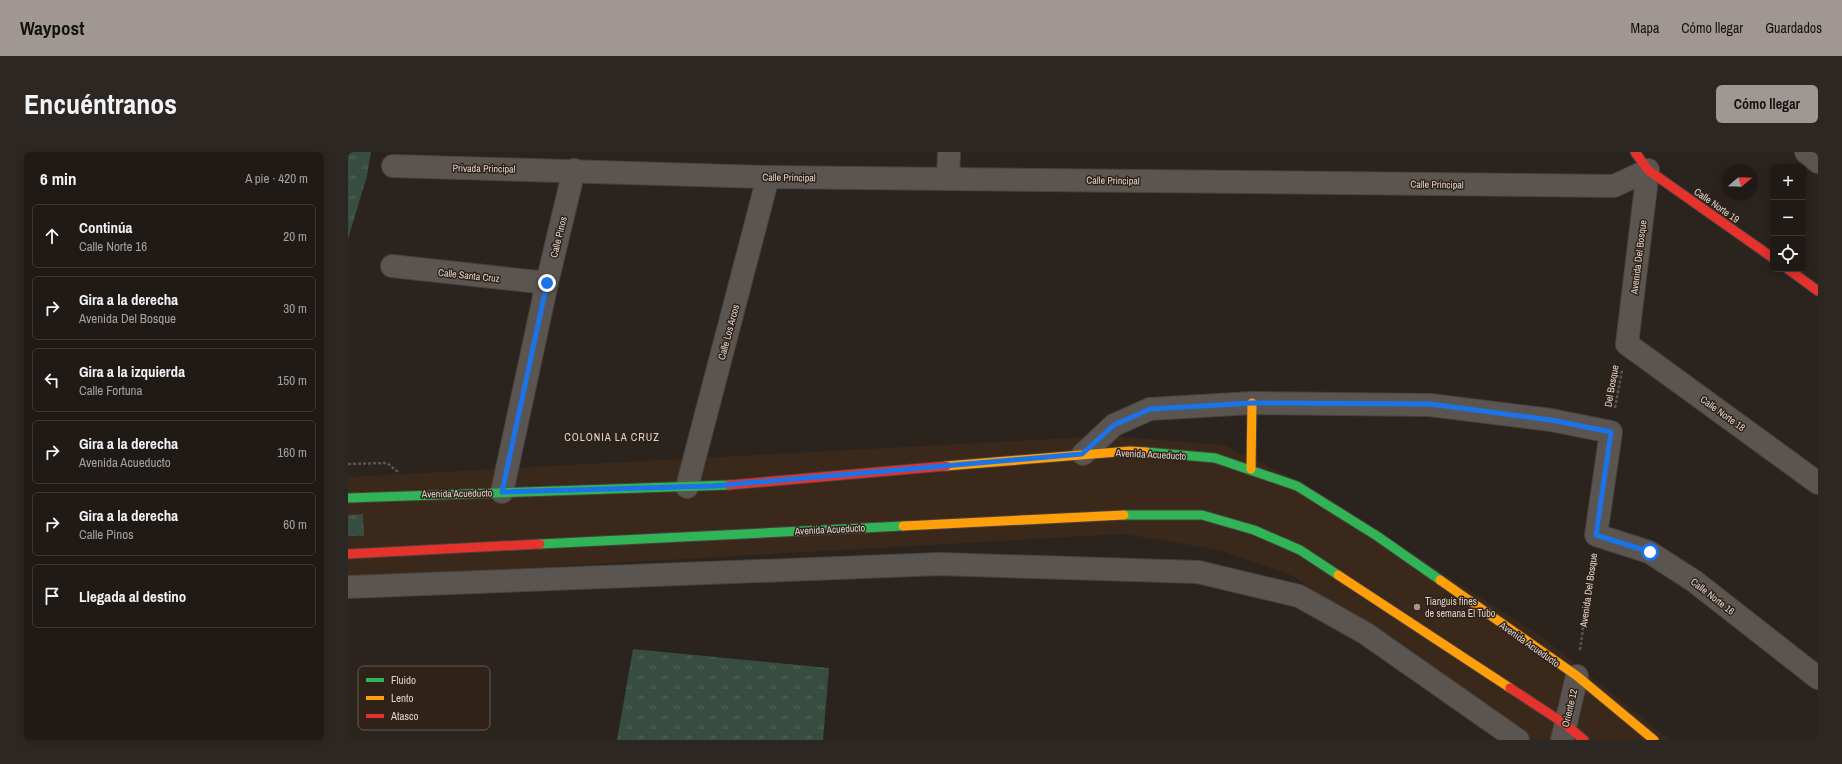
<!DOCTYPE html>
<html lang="es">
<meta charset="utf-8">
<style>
:root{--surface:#201a16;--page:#2d2723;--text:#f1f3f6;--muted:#a2a1a1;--line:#3d3835;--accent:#a09792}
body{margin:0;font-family:"Archivo Narrow",sans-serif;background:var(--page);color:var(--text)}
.controls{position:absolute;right:12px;top:12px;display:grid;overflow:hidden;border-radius:6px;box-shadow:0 2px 10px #0003}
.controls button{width:36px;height:36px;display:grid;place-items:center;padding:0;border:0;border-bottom:1px solid var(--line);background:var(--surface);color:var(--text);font:20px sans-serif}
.compass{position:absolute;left:1374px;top:12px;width:36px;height:36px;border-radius:50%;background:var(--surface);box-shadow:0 2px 10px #0003;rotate:71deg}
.stop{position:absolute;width:12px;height:12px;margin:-9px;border:3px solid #1a73e8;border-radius:50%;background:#fff}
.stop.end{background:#1a73e8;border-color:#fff;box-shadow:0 1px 4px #0008}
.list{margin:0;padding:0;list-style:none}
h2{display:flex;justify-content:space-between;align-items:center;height:52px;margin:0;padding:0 16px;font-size:17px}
h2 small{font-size:13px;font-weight:400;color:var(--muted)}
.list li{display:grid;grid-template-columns:26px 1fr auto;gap:12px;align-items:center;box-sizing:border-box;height:64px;margin:0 8px 8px;padding:0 8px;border:1px solid var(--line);border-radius:6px}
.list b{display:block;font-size:15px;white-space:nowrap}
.list p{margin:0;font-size:13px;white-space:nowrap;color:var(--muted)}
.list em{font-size:13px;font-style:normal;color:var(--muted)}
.icon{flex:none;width:22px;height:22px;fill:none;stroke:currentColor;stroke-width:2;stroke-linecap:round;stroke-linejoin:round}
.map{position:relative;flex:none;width:1470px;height:588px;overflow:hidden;border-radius:6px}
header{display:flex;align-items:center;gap:24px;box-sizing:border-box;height:56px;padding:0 20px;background:var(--accent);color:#111}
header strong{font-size:19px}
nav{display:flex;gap:22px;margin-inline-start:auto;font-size:14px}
.intro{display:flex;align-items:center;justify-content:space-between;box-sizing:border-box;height:96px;padding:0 24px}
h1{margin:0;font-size:28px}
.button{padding:10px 18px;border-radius:6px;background:var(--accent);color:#111;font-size:14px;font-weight:700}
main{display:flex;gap:24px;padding:0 24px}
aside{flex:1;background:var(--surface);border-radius:6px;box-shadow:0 2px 10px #0003}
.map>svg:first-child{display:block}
.built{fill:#3a281b}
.grass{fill:url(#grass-tufts)}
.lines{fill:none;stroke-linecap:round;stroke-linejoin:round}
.street-casing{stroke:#48413d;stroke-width:24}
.fast-casing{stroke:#48413d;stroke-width:11}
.slow-casing{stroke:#48413d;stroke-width:11}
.jam-casing{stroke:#48413d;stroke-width:11}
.path{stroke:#5b5552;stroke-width:2.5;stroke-dasharray:3 2;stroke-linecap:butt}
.street{stroke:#5b5551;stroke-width:22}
.fast{stroke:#30b455;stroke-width:9}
.slow{stroke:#ff9f0a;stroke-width:9}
.jam{stroke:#e5322d;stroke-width:9}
.route{stroke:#1a73e8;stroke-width:5}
.poi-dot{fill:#a09792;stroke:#302219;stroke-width:1.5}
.labels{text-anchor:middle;stroke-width:3;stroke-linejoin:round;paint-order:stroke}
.street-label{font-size:10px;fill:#dfd6d0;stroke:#302219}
.poi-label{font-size:10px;fill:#dfd6d0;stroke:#302219;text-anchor:start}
.neighbourhood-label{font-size:11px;letter-spacing:1px;fill:#dfd6d0;stroke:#302219}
.key{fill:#302219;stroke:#655850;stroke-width:1}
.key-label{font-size:11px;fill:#dfd6d0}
</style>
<header>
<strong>Waypost</strong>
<nav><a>Mapa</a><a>Cómo llegar</a><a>Guardados</a></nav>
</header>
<div class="intro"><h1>Encuéntranos</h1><a class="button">Cómo llegar</a></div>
<main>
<aside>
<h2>6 min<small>A pie · 420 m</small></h2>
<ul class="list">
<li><svg class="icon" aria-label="ahead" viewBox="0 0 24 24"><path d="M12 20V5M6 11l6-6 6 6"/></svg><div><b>Continúa</b><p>Calle Norte 16</p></div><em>20 m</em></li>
<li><svg class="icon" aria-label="right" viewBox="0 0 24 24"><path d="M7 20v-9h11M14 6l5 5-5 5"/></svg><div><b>Gira a la derecha</b><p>Avenida Del Bosque</p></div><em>30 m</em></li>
<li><svg class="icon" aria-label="left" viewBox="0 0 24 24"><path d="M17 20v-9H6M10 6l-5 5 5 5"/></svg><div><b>Gira a la izquierda</b><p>Calle Fortuna</p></div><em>150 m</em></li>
<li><svg class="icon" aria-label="right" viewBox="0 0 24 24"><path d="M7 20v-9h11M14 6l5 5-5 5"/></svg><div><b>Gira a la derecha</b><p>Avenida Acueducto</p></div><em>160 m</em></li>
<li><svg class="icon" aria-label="right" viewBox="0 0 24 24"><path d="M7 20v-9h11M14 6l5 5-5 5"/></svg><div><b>Gira a la derecha</b><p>Calle Pinos</p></div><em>60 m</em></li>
<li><svg class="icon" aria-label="arrive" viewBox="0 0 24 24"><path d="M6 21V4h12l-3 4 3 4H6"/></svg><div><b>Llegada al destino</b></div></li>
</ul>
</aside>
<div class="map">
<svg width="1470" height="588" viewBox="0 0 1470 588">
<defs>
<pattern id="grass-tufts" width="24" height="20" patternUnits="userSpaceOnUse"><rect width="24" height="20" fill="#374d42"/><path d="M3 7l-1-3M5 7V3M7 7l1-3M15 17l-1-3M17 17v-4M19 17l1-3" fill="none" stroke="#54665c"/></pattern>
</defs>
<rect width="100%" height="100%" fill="#2b231e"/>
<polygon class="built" points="760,284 876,293 962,335 1194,485 1322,588 1176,588 945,424 871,398 776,382 0,426 0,325"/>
<g class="grass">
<polygon points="0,0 23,0 19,24 0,87"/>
<polygon points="15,362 16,384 0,384 0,363"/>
<polygon points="285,497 481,516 475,588 269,588"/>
</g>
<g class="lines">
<defs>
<g id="street">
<polyline points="1458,0 1470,10"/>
<polyline points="45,14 420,25 1266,34 1300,18"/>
<polyline points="1300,18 1279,192 1470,331"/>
<polyline points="600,26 601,0"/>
<polyline points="44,114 199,131"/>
<polyline points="735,302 766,273 802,257 904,251 1082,253 1203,268 1263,280 1248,383 1301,400 1346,429 1470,526"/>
<polyline points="339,335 420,25"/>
<polyline points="154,340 199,131 226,18"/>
<polyline points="0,435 591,412 850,420 951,444 1017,481 1170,588"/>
<polyline points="1214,588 1229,524"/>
</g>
<g id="fast">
<polyline points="798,300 867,306 949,334 1029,384 1092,428"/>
<polyline points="0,346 381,333"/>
<polyline points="776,363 854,363 906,378 952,398 990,423"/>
<polyline points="192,392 555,374"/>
</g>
<g id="slow">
<polyline points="598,314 782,299 798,300"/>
<polyline points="903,317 904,251"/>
<polyline points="555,374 776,363"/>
<polyline points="990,423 1162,536"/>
<polyline points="1092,428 1229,524 1306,588"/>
</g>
<g id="jam">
<polyline points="1287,0 1300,18 1425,106"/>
<polyline points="1440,117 1470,139"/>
<polyline points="381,333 598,314"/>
<polyline points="0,402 192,392"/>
<polyline points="1162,536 1217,572 1236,588"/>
</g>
</defs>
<use href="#street" class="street-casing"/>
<use href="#fast" class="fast-casing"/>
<use href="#slow" class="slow-casing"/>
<use href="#jam" class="jam-casing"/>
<g class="path">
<polyline points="1267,256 1274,218"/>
<polyline points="0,312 39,311 50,320"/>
<polyline points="1232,498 1245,406"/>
</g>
<use href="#street" class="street"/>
<use href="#fast" class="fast"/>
<use href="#slow" class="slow"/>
<use href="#jam" class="jam"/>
</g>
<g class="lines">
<polyline class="route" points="199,131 154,340 365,334 734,302 766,273 802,257 904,251 1082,252 1203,268 1263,280 1248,383 1302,400"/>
</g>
<circle class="poi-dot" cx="1069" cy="455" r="4"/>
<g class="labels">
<g class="street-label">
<text transform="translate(136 16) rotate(1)" y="4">Privada Principal</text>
<text transform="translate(441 25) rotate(1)" y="4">Calle Principal</text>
<text transform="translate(765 28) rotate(1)" y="4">Calle Principal</text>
<text transform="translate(1089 32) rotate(1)" y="4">Calle Principal</text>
<text transform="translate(1369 53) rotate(35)" y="4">Calle Norte 19</text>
<text transform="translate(210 85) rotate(-76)" y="4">Calle Pinos</text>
<text transform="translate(1290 105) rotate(-83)" y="4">Avenida Del Bosque</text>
<text transform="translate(121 123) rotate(6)" y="4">Calle Santa Cruz</text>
<text transform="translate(380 180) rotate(-75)" y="4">Calle Los Arcos</text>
<text transform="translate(1263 234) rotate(-80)" y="4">Del Bosque</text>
<text transform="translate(1375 261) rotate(36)" y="4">Calle Norte 18</text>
<text transform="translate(803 302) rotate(3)" y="4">Avenida Acueducto</text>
<text transform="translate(109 341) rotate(-1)" y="4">Avenida Acueducto</text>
<text transform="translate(482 377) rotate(-3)" y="4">Avenida Acueducto</text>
<text transform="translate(1240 438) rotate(-82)" y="4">Avenida Del Bosque</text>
<text transform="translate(1365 444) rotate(38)" y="4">Calle Norte 16</text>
<text transform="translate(1182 492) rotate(35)" y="4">Avenida Acueducto</text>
<text transform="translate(1221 556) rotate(-77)" y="4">Oriente 12</text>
</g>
<g class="poi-label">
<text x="1077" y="453">Tianguis fines<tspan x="1077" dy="12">de semana El Tubo</tspan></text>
</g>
<g class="neighbourhood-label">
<text x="264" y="289">COLONIA LA CRUZ</text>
</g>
</g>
<rect x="10" y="514" width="132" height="64" rx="6" class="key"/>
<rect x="18" y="526" width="18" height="4" fill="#30b455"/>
<rect x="18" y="544" width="18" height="4" fill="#ff9f0a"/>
<rect x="18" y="562" width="18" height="4" fill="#e5322d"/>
<g class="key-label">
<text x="43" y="532">Fluido</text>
<text x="43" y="550">Lento</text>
<text x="43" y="568">Atasco</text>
</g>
</svg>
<div class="controls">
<button>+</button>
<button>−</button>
<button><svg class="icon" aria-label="locate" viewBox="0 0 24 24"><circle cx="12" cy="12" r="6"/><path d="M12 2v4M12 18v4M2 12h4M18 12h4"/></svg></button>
</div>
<svg class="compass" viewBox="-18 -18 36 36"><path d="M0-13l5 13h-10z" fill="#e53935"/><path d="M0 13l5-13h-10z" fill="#a2a1a1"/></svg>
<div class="stop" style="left:1302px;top:400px"></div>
<div class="stop end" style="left:199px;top:131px"></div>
</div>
</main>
